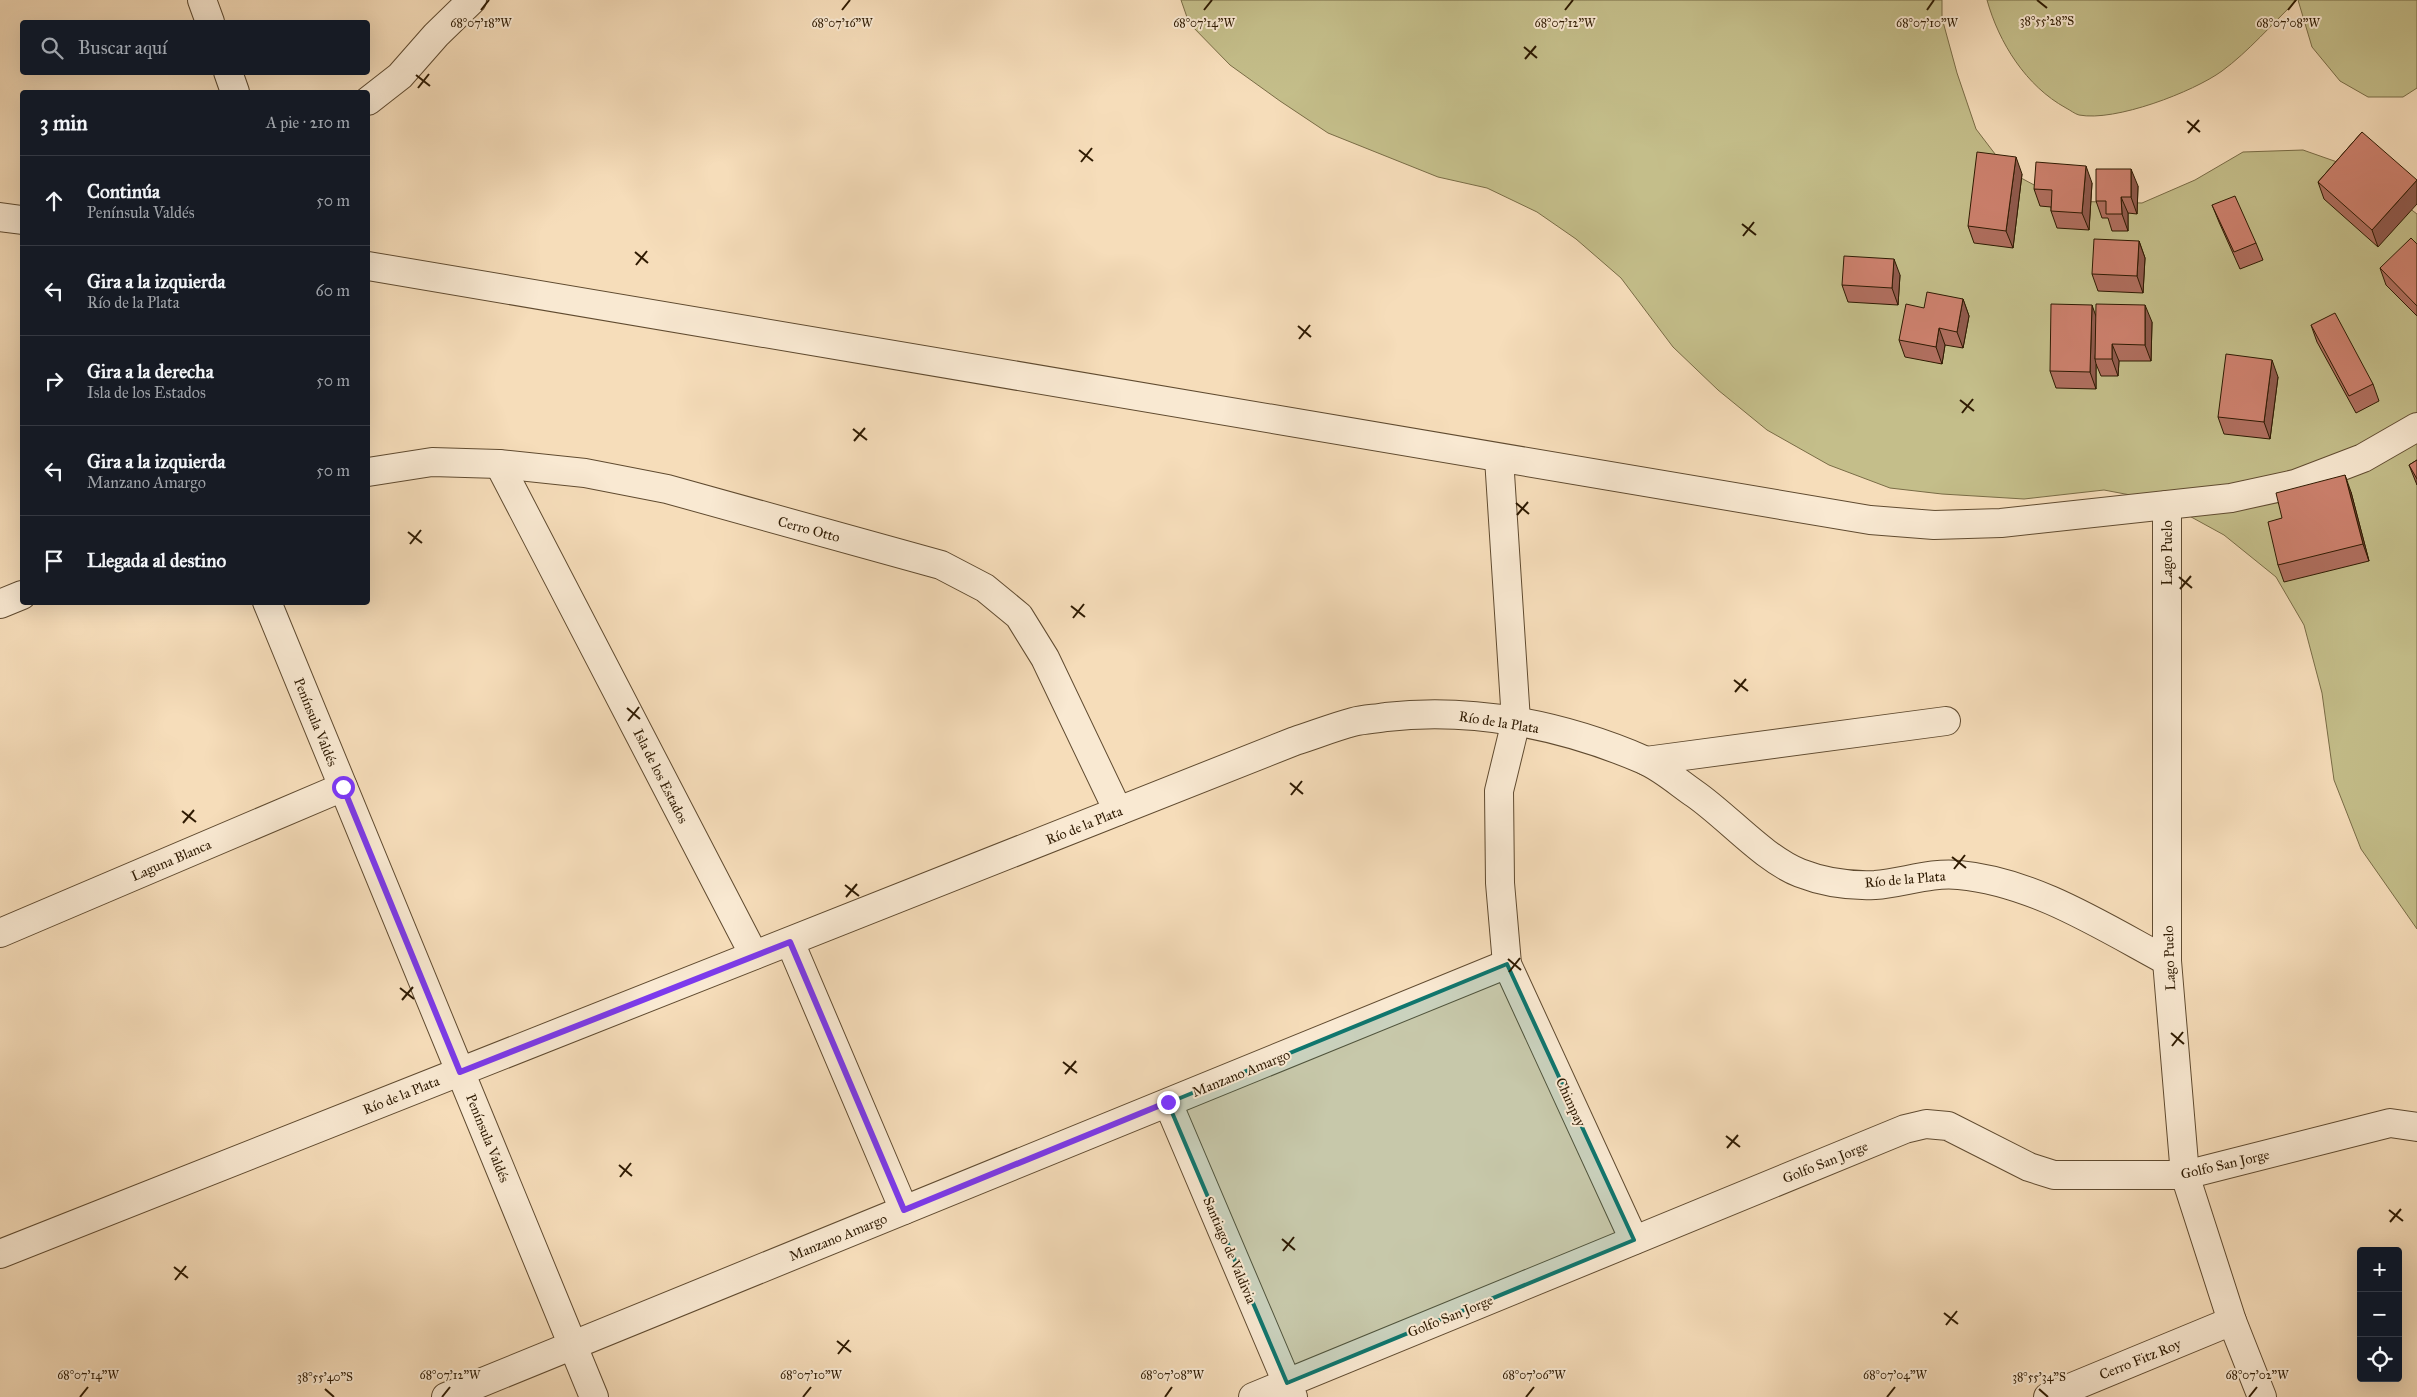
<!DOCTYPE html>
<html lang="es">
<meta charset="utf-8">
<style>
:root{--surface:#171b24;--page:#242831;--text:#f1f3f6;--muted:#9ea1a6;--line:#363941}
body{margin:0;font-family:"IM FELL Great Primer",serif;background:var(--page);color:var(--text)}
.controls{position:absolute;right:15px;bottom:15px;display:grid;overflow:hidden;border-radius:5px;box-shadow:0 5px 20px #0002}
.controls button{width:45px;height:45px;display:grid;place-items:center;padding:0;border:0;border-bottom:1px solid var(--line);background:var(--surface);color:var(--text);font:25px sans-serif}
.stop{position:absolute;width:15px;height:15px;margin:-11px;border:4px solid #7c3aed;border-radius:50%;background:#fff}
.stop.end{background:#7c3aed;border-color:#fff;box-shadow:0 1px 5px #0008}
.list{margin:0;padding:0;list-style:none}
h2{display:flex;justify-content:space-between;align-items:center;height:65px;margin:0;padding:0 20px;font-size:21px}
h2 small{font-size:16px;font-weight:400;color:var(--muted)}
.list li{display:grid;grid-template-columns:32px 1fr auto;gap:15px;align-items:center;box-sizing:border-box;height:90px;padding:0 20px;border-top:1px solid var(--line)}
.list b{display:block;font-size:19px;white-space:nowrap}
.list p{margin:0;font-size:16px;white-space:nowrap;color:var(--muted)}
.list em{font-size:16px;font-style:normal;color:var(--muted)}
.icon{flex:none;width:28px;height:28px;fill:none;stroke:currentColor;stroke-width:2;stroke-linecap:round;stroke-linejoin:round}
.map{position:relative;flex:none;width:2417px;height:1397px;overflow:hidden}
.search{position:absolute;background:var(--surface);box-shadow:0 5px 20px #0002;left:20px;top:20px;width:350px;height:55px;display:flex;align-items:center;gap:12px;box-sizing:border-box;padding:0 18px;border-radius:5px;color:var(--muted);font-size:19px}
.panel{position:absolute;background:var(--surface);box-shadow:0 5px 20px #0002;left:20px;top:90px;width:350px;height:515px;border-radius:5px}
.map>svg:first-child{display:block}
.green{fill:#c4be8a;stroke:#796c46}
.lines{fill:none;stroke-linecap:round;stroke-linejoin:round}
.minor-casing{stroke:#604b30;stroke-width:30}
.minor{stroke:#f9e9d2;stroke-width:28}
.wall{fill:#b06f5f;stroke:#2e1a02}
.shaded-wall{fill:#905a4d;stroke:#2e1a02}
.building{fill:#cd816e;stroke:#2e1a02}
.route{stroke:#7c3aed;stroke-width:6}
.marked{fill:#0f766e;fill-opacity:0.2;stroke:#0f766e;stroke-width:4;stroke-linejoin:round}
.ticks{fill:none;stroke:#2e1a02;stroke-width:2}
.labels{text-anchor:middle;stroke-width:4;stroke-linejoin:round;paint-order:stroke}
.street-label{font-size:14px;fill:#2e1a02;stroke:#f9e9d2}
.ticks-label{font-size:12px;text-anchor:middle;fill:#2e1a02;stroke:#f9e9d2;stroke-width:4;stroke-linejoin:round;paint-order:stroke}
</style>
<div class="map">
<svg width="2417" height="1397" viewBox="0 0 2417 1397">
<rect width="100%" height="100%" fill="#f6ddba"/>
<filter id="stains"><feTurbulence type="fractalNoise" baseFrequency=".004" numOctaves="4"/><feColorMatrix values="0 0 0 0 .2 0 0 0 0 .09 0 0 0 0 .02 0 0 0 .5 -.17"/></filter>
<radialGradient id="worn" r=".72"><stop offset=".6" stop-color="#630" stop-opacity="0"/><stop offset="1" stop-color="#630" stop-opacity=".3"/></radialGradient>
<g class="green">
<polygon points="1181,0 1942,0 1942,18 1957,73 1976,129 2008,171 2064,201 2142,203 2195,180 2243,152 2303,150 2357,169 2417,214 2417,929 2361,849 2334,780 2322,693 2304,625 2276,577 2224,535 2162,501 2104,490 2024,499 1942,494 1890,488 1829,465 1767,430 1718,390 1673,347 1621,278 1576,239 1537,212 1487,188 1438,177 1328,133 1280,101 1230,65 1189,23"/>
<path d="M1987,0H2297C2273,23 2248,52 2222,71C2193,92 2115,122 2079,115C2075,114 2070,110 2066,108C2026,86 1999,43 1987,0Z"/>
<polygon points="2298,0 2417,0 2417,88 2403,97 2368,97 2340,81 2312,47"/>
</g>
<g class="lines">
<defs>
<g id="minor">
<polyline points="202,0 210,22"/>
<polyline points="228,72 235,92"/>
<polyline points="368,101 400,76 436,35 472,0"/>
<polyline points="0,217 22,220"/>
<polyline points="368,266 1870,520 1934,525 2001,523 2231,498 2295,484 2363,458 2417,427"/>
<polyline points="1499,458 1516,721 1499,791 1500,883 1507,964 1634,1240"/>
<polyline points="499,464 754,955"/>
<polyline points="368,472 432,462 499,464 585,473 667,489 941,565 985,588 1019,616 1045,658 1118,811"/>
<polyline points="2167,505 2167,961 2185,1175 2232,1321 2262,1397"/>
<polyline points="267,602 594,1397"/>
<polyline points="0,604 22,595"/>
<polyline points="1646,761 1946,721"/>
<polyline points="0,933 343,787"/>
<polyline points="790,942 904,1210"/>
<polyline points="1168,1103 1293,1397"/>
<path d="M0,1254L1295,741C1314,735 1334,727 1353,722C1364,719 1375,719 1386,717C1473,707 1563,725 1644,760C1662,768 1679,783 1695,794C1728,817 1764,859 1800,873C1823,882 1851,886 1875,885C1903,883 1930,872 1959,875C2034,882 2102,926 2167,961"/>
<polyline points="446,1397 1507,964"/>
<polyline points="1253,1397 1905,1129 1926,1124 1948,1126 2029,1167 2054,1175 2185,1175 2390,1123 2417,1127"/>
<polyline points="2048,1397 2232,1321"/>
</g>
</defs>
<use href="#minor" class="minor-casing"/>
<use href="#minor" class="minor"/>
</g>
<g class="wall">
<polygon points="2362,132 2378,247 2324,199 2318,182"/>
<polygon points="2022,174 2013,248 1974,243 1968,226"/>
<polygon points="2092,183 2089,230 2057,228 2051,211 2051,207 2040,206 2034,189"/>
<polygon points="2138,186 2137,214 2128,213 2128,231 2112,231 2108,218 2102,218 2096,201"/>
<polygon points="2212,205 2256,243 2263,260 2240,269 2219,222"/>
<polygon points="2139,241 2145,258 2143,293 2098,291 2092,274"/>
<polygon points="2417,244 2417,316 2386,285 2380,268"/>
<polygon points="1900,275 1898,305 1848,302 1842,285"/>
<polygon points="1963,299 1969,316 1963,348 1945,345 1942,364 1905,357 1899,340 1924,308"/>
<polygon points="2095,315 2152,322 2151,361 2119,361 2118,376 2101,376 2096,364 2096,389 2056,388 2050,371"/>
<polygon points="2311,325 2373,384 2379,401 2356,413 2317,342"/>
<polygon points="2278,377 2270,439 2224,434 2218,417"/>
<polygon points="2417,460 2417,485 2409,465"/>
<polygon points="2351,492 2369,561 2284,582 2278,565 2282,518"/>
</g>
<g class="shaded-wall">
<polygon points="2016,157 2022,174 2013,248 2006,231"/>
<polygon points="2086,166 2092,183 2089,230 2082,213"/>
<polygon points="2131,169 2138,186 2137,214 2131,197"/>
<polygon points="2417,180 2417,204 2378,247 2372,230"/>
<polygon points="2121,197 2128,213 2128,231 2122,214"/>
<polygon points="2139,241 2145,258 2143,293 2137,276"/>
<polygon points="1894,259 1900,275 1898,305 1892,288"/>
<polygon points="1963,299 1969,316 1963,348 1957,332"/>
<polygon points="2092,305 2098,322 2095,359 2096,364 2096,389 2090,372"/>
<polygon points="2145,305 2152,322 2151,361 2145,345"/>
<polygon points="1939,328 1945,345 1942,364 1936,347"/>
<polygon points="2112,344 2119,361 2118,376 2112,359"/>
<polygon points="2272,360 2278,377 2270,439 2264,422"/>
<polygon points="2345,475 2351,492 2369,561 2363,544"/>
</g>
<g class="building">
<polygon points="2362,132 2417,180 2372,230 2318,182"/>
<polygon points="1977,152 2016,157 2006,231 1968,226"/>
<polygon points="2036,162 2086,166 2082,213 2051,211 2052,190 2034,189"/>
<polygon points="2096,169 2131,169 2131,197 2121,197 2122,214 2106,214 2106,201 2096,201"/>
<polygon points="2235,196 2256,243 2234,252 2212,205"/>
<polygon points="2411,238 2417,244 2417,306 2380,268"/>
<polygon points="2094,239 2139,241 2137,276 2092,274"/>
<polygon points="1844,256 1894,259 1892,288 1842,285"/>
<polygon points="1927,292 1963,299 1957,332 1939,328 1936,347 1899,340 1906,304 1924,308"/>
<polygon points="2051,304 2092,305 2090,372 2050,371"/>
<polygon points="2096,304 2145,305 2145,345 2112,344 2112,359 2095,359"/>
<polygon points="2335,313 2373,384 2349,396 2311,325"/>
<polygon points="2226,354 2272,360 2264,422 2218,417"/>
<polygon points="2417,460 2417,479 2409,465"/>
<polygon points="2345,475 2363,544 2278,565 2268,522 2282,518 2276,493"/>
</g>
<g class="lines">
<polyline class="route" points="343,787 460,1072 790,942 904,1210 1168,1102"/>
</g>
<path class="marked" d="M1507,964L1634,1240L1287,1383L1168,1103Z"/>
<path class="ticks" d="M2037,0L2047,8M481,10L489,0M842,10L850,0M1204,10L1212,0M1565,10L1573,0M1927,10L1934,0M2288,10L2296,0M1524,47L1537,58M1525,59L1536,46M416,75L430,86M418,88L429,74M2187,121L2200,132M2188,133L2199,120M1079,150L1093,161M1081,162L1092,148M1742,224L1756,235M1743,236L1754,222M635,252L648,263M636,265L647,251M1298,326L1311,337M1299,339L1310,325M1960,400L1974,411M1962,413L1973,399M853,429L867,440M854,441L865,428M1516,503L1529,514M1517,515L1528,502M408,532L422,543M410,544L421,530M2179,577L2192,588M2180,589L2191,576M1071,606L1085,617M1073,618L1084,604M1734,680L1748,691M1735,692L1746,679M627,708L640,719M628,721L639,707M1290,783L1303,794M1291,795L1302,781M182,811L196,822M183,823L194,810M1952,857L1966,868M1954,869L1965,855M845,885L859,896M846,897L857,884M1508,959L1521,970M1509,972L1520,958M400,988L414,999M402,1000L413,987M2171,1033L2184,1044M2172,1046L2183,1032M1063,1062L1077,1073M1065,1074L1076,1061M1726,1136L1740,1147M1727,1148L1738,1135M619,1165L632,1176M620,1177L631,1163M2389,1210L2403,1221M2390,1222L2401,1209M1282,1239L1295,1250M1283,1251L1294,1237M174,1267L188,1278M175,1280L186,1266M1944,1313L1958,1324M1946,1325L1957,1311M837,1341L851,1352M838,1354L849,1340M325,1389L334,1397M2039,1389L2048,1397M80,1397L88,1387M442,1397L450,1387M803,1397L811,1387M1165,1397L1172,1387M1526,1397L1534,1387M1887,1397L1895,1387M2249,1397L2257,1387"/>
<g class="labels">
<g class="street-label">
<text transform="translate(809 529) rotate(15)" y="5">Cerro Otto</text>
<text transform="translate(2167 553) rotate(-90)" y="5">Lago Puelo</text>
<text transform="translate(316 722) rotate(68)" y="5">Península Valdés</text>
<text transform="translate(1499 722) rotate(9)" y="5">Río de la Plata</text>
<text transform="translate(661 776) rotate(63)" y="5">Isla de los Estados</text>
<text transform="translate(1084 825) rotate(-22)" y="5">Río de la Plata</text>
<text transform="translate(171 860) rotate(-23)" y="5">Laguna Blanca</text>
<text transform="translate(1905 879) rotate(-5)" y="5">Río de la Plata</text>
<text transform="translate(2169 958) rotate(-92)" y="5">Lago Puelo</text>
<text transform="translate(1241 1073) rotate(-22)" y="5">Manzano Amargo</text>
<text transform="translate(401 1095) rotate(-22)" y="5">Río de la Plata</text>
<text transform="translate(1571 1102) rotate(65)" y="5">Chimpay</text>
<text transform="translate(488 1138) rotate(68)" y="5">Península Valdés</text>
<text transform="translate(1825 1162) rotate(-22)" y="5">Golfo San Jorge</text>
<text transform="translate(2225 1164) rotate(-13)" y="5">Golfo San Jorge</text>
<text transform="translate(838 1237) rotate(-22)" y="5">Manzano Amargo</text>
<text transform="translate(1230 1250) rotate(67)" y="5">Santiago de Valdivia</text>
<text transform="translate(1450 1316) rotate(-22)" y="5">Golfo San Jorge</text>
<text transform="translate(2140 1359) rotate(-22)" y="5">Cerro Fitz Roy</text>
</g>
</g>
<g class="ticks-label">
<text x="2047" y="25">38°55'28"S</text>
<text x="481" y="27">68°07'18"W</text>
<text x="842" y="27">68°07'16"W</text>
<text x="1565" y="27">68°07'12"W</text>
<text x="1204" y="27">68°07'14"W</text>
<text x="1927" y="27">68°07'10"W</text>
<text x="2288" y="27">68°07'08"W</text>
<text x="88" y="1379">68°07'14"W</text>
<text x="450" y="1379">68°07'12"W</text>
<text x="811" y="1379">68°07'10"W</text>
<text x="1172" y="1379">68°07'08"W</text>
<text x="1534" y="1379">68°07'06"W</text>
<text x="1895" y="1379">68°07'04"W</text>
<text x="2257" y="1379">68°07'02"W</text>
<text x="325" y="1381">38°55'40"S</text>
<text x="2039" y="1381">38°55'34"S</text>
</g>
<rect width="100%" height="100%" filter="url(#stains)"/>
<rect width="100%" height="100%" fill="url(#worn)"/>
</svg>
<div class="controls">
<button>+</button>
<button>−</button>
<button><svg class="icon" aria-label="locate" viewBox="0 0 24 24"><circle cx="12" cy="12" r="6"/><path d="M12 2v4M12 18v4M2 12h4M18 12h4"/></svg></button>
</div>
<div class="stop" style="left:343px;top:787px"></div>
<div class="stop end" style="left:1168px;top:1102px"></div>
<div class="search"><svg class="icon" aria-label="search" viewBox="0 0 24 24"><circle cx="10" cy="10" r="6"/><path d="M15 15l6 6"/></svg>Buscar aquí</div>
<section class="panel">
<h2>3 min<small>A pie · 210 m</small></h2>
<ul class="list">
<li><svg class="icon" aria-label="ahead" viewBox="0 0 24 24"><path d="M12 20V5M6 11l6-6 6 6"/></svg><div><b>Continúa</b><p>Península Valdés</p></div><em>50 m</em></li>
<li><svg class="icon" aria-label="left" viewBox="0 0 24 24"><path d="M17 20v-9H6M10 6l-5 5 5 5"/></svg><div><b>Gira a la izquierda</b><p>Río de la Plata</p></div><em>60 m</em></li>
<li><svg class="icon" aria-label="right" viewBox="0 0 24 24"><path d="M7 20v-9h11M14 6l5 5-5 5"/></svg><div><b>Gira a la derecha</b><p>Isla de los Estados</p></div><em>50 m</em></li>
<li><svg class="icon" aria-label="left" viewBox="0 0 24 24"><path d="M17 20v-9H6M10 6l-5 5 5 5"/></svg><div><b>Gira a la izquierda</b><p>Manzano Amargo</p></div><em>50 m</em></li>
<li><svg class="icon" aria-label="arrive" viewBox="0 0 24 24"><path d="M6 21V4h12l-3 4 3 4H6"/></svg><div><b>Llegada al destino</b></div></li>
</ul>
</section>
</div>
